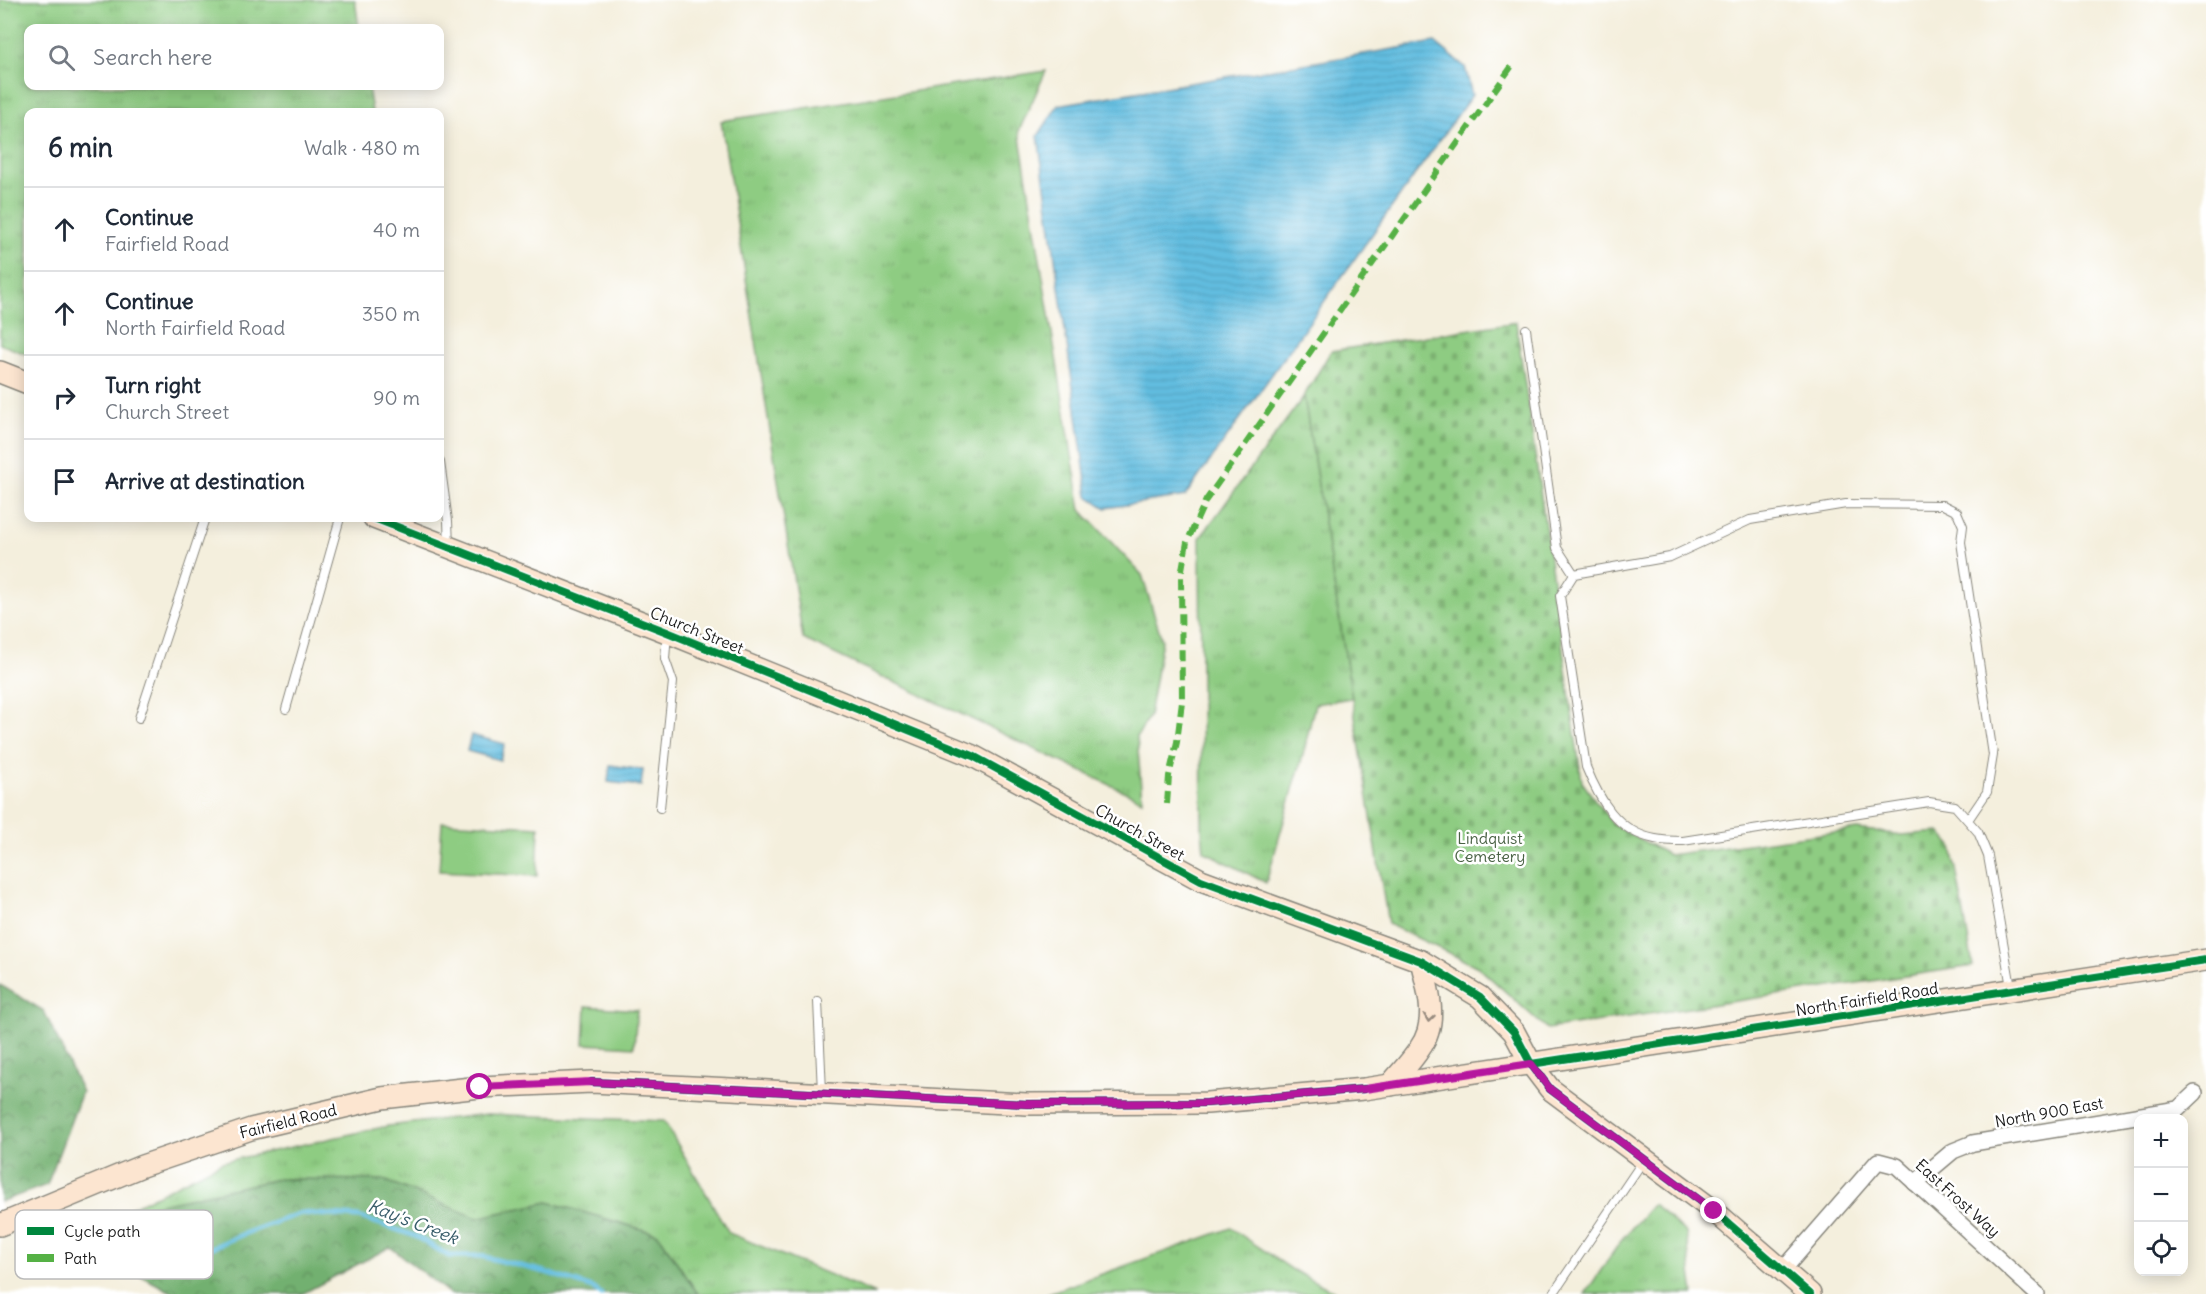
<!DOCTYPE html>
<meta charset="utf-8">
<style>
:root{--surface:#fff;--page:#f2f2f3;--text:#1f2937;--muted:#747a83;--line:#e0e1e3}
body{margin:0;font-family:Delius,sans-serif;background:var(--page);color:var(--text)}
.controls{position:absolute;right:18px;bottom:18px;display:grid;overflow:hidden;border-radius:12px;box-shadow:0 3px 15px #0003}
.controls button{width:54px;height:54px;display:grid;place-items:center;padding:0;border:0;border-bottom:2px solid var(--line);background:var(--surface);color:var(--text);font:30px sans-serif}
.stop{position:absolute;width:18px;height:18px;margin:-14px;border:4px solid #b5179e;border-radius:50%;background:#fff}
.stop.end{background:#b5179e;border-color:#fff;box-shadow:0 2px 6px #0008}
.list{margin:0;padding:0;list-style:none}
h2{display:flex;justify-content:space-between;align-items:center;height:78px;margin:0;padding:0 24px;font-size:26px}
h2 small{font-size:20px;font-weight:400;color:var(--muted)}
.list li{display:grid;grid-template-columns:39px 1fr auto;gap:18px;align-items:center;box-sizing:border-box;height:84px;padding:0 24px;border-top:2px solid var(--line)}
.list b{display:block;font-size:22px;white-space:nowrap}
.list p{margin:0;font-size:20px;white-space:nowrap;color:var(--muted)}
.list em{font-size:20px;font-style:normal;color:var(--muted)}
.icon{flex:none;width:33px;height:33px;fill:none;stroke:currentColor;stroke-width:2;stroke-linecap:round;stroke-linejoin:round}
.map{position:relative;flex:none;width:2206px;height:1294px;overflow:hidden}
.search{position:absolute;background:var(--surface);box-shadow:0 3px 15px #0003;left:24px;top:24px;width:420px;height:66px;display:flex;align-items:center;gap:15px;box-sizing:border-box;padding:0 21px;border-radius:12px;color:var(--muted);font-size:22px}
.panel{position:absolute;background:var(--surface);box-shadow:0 3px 15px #0003;left:24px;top:108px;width:420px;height:414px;border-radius:12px}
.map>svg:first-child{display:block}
.grass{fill:url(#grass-tufts);stroke:#55744f;stroke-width:1.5}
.forest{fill:url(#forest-crowns);stroke:#476646;stroke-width:1.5}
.cemetery{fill:url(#cemetery-stones);stroke:#55744f;stroke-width:1.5}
.pitch{fill:#8ecc82;stroke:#55744f;stroke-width:1.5}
.water{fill:url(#water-rules);stroke:#3f6c7e;stroke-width:1.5}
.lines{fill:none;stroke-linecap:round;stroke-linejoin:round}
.stream{stroke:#62bde0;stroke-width:5}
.lane-casing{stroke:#88867c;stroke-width:10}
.street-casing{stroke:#88867c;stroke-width:18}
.secondary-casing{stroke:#88867c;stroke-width:24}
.lane{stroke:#fff;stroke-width:8}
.street{stroke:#fff;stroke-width:15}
.secondary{stroke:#fce5d0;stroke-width:21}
.quiet{stroke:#55b145;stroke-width:6;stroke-dasharray:12 6;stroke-linecap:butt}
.cycleway-casing{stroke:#fff;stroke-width:11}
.cycleway{stroke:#00873e;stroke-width:8}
.oneway{stroke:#978b7f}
.route{stroke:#b5179e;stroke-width:8}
.labels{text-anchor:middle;stroke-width:5;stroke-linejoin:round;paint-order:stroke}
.street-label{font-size:16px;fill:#1c1c1c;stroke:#fff}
.park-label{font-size:16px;fill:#4a6245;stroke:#fff}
.water-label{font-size:18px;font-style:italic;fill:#385c6a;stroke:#fff}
.key{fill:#fff;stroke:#bbb;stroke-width:1.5}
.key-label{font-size:16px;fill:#1c1c1c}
</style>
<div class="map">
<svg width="2206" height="1294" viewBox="0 0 2206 1294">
<defs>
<pattern id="grass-tufts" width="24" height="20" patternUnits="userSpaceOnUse" patternTransform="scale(1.5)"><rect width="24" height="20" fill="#8ecc82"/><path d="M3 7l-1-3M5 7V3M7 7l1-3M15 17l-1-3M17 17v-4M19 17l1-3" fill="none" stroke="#7aaf70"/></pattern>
<pattern id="forest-crowns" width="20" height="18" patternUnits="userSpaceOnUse" patternTransform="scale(1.5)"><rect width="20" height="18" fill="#72b070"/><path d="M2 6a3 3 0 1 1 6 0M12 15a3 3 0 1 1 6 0" fill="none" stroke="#5d8e5b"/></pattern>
<pattern id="cemetery-stones" width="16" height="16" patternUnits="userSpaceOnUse" patternTransform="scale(1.5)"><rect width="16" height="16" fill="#8ecc82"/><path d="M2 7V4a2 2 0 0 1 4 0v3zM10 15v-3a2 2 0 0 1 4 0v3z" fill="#7aaf70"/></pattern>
<pattern id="water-rules" width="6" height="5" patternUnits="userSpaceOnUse" patternTransform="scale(1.5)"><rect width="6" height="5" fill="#62bde0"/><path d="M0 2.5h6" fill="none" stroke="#54a2c0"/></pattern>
</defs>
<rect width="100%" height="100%" fill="#fff"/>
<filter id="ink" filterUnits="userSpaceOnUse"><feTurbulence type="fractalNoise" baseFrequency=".0167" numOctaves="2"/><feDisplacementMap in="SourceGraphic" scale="12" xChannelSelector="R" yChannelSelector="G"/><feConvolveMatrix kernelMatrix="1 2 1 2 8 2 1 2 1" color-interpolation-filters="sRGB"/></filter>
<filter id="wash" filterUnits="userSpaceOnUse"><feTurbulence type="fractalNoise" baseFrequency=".008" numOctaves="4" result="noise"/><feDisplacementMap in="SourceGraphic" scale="24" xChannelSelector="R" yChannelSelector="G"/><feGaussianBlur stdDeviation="1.35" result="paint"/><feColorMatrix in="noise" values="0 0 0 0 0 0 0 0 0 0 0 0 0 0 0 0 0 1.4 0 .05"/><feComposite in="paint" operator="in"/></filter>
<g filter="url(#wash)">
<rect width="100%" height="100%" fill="#f4efdd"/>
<g class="grass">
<polygon points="0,0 355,0 359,28 28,28 28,86 368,86 372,112 28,112 28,355 0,344"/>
<polygon points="1046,71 1019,131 1081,510 1142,575 1162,640 1149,716 1137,737 1142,800 803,639 721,121"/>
<polygon points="1304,396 1352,698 1315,704 1303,755 1266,883 1204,851 1202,831 1200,538"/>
<polygon points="487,1114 664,1121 729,1233 876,1294 698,1294 658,1234 548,1202 477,1218 384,1180 278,1179 123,1212 222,1162 388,1126"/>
<polygon points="1653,1204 1686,1233 1694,1294 1585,1294 1622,1239"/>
<polygon points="1231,1228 1293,1270 1339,1294 1046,1294"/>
</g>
<g class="forest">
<polygon points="0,985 44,1011 82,1092 47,1185 0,1202"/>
<polygon points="278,1179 384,1180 477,1218 548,1202 658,1234 698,1294 450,1294 390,1247 302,1294 175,1294 124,1267 123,1212"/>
</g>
<polygon class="cemetery" points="1516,322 1582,782 1613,825 1669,855 1857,829 1902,835 1940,832 1952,846 1973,966 1547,1029 1478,967 1388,924 1304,396 1331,351"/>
<g class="pitch">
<polygon points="442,822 539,827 537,876 439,871"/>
<polygon points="586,1006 637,1010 634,1047 584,1044"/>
</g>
<g class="water">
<polygon points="1435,42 1465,67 1472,95 1185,496 1106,508 1088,496 1038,136 1058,105"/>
<polygon points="471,735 505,744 500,760 467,751"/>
<polygon points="610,765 643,770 641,786 608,782"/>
</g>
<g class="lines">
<polyline class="stream" points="110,1242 185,1259 246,1233 301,1213 359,1217 415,1236 449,1256 481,1256 545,1272 593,1288 601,1294"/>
</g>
</g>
<g filter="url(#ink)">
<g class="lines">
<defs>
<g id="lane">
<polyline points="1526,329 1557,548 1574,574"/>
<polyline points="440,462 448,521 449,546"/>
<polyline points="286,709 340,518"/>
<polyline points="139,718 205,518"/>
<polyline points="660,808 673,682 665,659 667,633"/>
<path d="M1968,820L1987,792L1993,755L1961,542L1963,526L1957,512L1943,505L1846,504L1750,520L1670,557L1574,574L1560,596L1586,767C1599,799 1617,832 1655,839C1664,841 1674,841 1683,841L1929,802L1955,806L1978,832L1988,856L2011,987"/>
<polyline points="818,1001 822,1092"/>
<polyline points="1553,1294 1643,1161"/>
</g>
<g id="street">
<polyline points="1915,1183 1953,1151 1973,1143 2178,1109 2195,1093"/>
<polyline points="1783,1270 1878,1161 1897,1166 2037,1294"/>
</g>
<g id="secondary">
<polyline points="0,372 28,383"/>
<polyline points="374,518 667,632 973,756 1201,880 1421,961 1480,997 1514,1032 1531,1064 1550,1089 1714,1211 1810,1294"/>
<path d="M1390,1085C1400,1073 1412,1061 1420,1048C1439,1022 1428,989 1421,961"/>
<polyline points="0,1225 142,1166 251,1129 382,1098 480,1087 592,1082 1027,1104 1207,1103 1364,1089 2206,960"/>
</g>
</defs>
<use href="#lane" class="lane-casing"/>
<use href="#street" class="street-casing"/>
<use href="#secondary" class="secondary-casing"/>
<use href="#lane" class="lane"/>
<use href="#street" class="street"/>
<use href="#secondary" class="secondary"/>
<polyline class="quiet" points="1167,804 1169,776 1177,742 1182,702 1181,575 1187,542 1206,500 1514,63"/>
<defs>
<g id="cycleway">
<polyline points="374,518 667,632 973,756 1201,880 1421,961 1480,997 1514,1032 1531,1064 1550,1089 1714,1211 1810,1294"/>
<polyline points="1531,1064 2206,960"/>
<polyline points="592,1082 1027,1104 1207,1103 1364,1089"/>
</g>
</defs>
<use href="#cycleway" class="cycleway-casing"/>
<use href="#cycleway" class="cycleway"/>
</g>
<defs><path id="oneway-chevron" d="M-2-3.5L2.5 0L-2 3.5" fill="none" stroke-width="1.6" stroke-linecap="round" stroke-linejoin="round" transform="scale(1.5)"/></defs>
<use class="oneway" href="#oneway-chevron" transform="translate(1429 1018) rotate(98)"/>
</g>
<g class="lines" filter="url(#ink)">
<polyline class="route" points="480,1087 592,1082 1027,1104 1207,1103 1365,1089 1531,1064 1550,1089 1714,1211"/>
</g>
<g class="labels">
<g class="street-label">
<text transform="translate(697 630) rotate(22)" y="6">Church Street</text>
<text transform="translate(1140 832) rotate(29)" y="6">Church Street</text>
<text transform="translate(1867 999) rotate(-9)" y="6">North Fairfield Road</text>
<text transform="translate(2049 1112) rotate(-10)" y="6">North 900 East</text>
<text transform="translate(288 1121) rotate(-14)" y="6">Fairfield Road</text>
<text transform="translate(1958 1198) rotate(42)" y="6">East Frost Way</text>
</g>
<g class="park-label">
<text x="1490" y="844">Lindquist<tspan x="1490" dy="18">Cemetery</tspan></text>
</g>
<g class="water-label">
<text transform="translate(413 1222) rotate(21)" y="6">Kay's Creek</text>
</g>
</g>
<rect x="15" y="1210" width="198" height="69" rx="9" class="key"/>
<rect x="27" y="1227" width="27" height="8" fill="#00873e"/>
<rect x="27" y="1254" width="27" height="8" fill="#55b145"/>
<g class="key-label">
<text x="64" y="1237">Cycle path</text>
<text x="64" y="1264">Path</text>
</g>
</svg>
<div class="controls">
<button>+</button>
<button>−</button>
<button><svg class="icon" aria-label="locate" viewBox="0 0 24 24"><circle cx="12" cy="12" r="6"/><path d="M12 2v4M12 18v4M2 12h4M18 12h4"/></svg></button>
</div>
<div class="stop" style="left:480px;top:1087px"></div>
<div class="stop end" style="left:1714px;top:1211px"></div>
<div class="search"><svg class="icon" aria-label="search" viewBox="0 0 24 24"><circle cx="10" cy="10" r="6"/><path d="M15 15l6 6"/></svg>Search here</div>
<section class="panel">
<h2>6 min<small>Walk · 480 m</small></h2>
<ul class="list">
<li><svg class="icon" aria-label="ahead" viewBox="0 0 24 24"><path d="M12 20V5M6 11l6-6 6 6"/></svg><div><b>Continue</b><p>Fairfield Road</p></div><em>40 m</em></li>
<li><svg class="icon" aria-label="ahead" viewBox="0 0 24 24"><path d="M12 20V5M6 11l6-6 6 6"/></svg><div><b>Continue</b><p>North Fairfield Road</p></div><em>350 m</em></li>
<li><svg class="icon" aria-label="right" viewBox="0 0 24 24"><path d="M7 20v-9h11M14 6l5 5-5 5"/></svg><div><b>Turn right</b><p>Church Street</p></div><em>90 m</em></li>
<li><svg class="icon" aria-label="arrive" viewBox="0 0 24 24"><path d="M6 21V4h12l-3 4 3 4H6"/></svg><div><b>Arrive at destination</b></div></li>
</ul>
</section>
</div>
